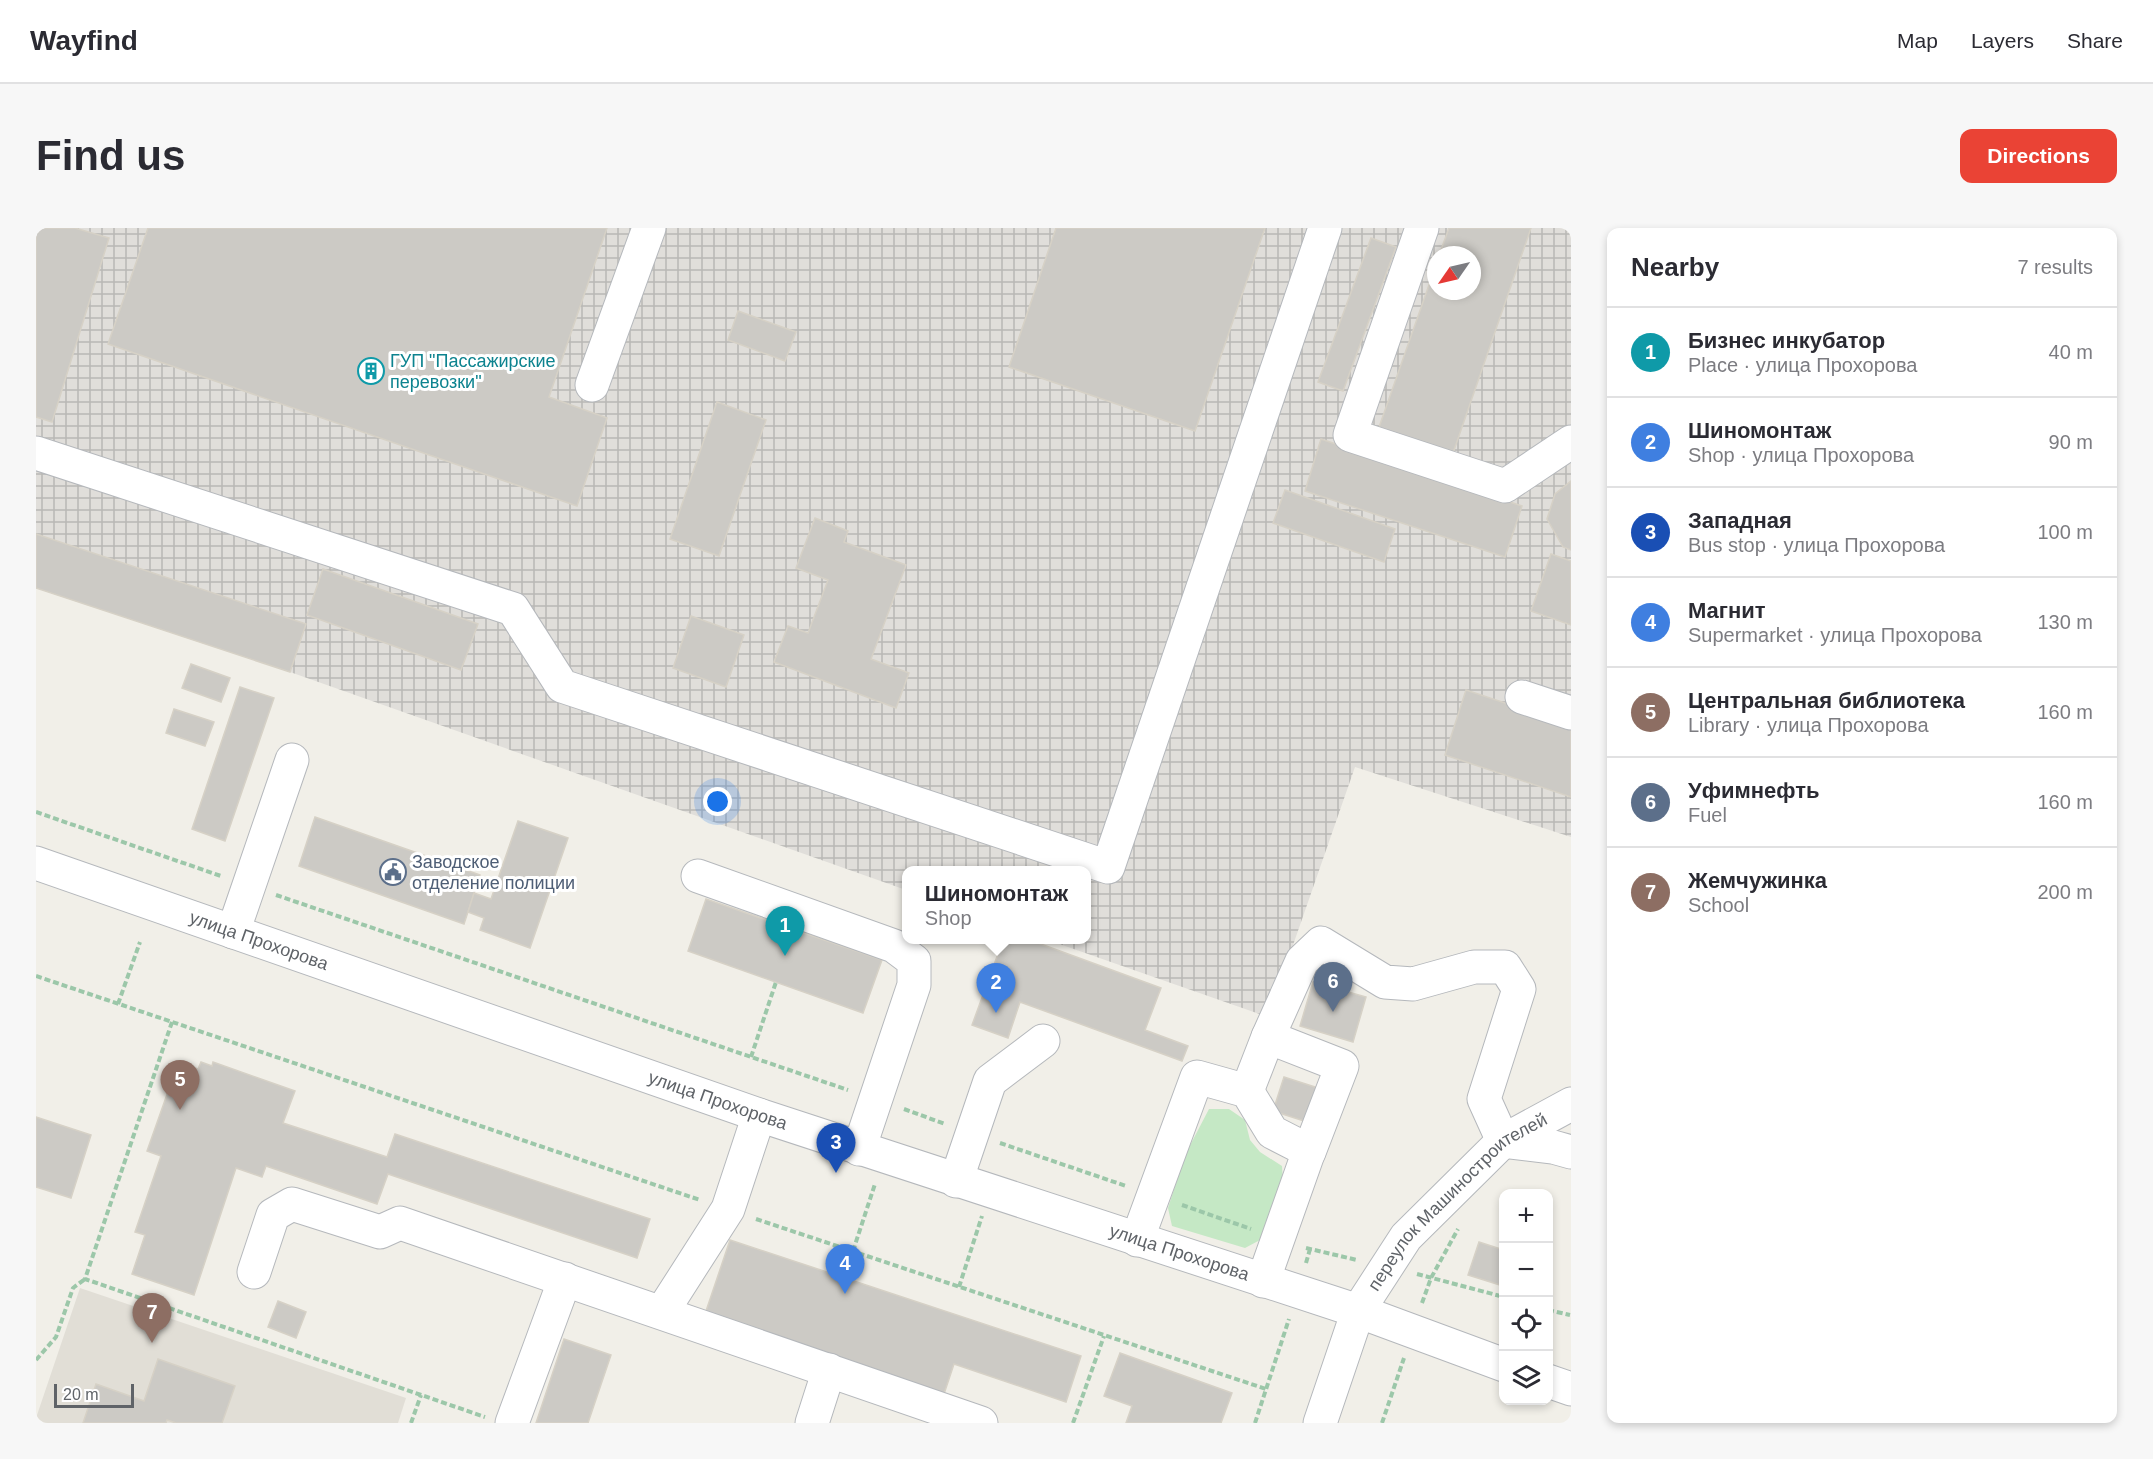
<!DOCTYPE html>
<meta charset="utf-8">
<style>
:root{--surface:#fff;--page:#f7f7f7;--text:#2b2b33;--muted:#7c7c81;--line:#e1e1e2;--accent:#ea4335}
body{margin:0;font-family:Helvetica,sans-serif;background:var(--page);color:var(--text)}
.controls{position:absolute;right:18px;bottom:18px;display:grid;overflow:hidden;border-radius:12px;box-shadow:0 3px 9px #0003}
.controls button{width:54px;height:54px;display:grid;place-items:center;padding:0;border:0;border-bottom:2px solid var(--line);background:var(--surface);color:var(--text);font:30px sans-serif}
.compass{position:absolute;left:1391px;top:18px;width:54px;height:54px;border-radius:50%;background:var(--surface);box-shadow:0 3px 9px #0003;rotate:236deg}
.scale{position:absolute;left:18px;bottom:15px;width:80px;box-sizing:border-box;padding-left:6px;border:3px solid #5f6368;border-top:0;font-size:16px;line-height:21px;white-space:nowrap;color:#5f6368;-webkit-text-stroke:4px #fff;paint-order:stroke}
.you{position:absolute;left:682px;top:574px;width:21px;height:21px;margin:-15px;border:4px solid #fff;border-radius:50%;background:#1a73e8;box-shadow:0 0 0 9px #1a73e833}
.badge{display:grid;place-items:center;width:39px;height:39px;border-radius:50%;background:var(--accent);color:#fff;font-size:20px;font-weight:700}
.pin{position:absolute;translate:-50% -50px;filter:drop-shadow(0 2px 3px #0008)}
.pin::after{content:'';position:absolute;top:32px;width:21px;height:18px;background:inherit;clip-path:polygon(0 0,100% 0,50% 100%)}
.popup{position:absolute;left:866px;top:638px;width:189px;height:78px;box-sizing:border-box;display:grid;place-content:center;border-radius:12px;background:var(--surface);filter:drop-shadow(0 2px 4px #0005);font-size:20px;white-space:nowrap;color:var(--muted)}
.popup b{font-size:22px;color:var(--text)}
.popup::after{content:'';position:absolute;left:50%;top:100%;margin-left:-12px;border:12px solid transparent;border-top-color:var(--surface)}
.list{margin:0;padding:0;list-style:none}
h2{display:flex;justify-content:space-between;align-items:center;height:78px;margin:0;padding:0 24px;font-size:26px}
h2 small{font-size:20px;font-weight:400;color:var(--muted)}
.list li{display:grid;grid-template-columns:39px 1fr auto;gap:18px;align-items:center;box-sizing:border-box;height:90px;padding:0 24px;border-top:2px solid var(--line)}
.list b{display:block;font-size:22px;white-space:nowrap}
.list p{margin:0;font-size:20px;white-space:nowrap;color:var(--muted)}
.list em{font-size:20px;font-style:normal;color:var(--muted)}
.icon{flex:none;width:33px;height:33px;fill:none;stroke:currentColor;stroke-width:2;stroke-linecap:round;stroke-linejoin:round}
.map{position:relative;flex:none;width:1535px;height:1195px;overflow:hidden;border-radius:12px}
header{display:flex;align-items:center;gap:36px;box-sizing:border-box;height:84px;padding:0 30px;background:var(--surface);border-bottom:2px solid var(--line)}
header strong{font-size:28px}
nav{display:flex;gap:33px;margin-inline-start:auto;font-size:21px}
.intro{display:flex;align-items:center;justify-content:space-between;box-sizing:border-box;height:144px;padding:0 36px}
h1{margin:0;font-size:42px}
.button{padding:15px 27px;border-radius:12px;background:var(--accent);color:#fff;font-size:21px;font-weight:700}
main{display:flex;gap:36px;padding:0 36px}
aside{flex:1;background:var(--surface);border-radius:12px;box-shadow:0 3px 9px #0003}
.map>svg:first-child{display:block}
.industrial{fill:url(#industrial-grid);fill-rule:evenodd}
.education{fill:#e1ded6}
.green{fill:#c5e8c5}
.building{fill:#cccac5;stroke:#d6d1c6;stroke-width:1.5}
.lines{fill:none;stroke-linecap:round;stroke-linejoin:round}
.minor-casing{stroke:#b5b8bc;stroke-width:35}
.path{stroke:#9cc7a9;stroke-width:4;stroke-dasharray:6 3;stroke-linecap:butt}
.minor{stroke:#fff;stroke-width:33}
.labels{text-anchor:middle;stroke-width:6;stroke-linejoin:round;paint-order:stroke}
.culture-label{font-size:18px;fill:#0d838f;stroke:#fff;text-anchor:start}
.service-label{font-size:18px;fill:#4e5e75;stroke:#fff;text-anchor:start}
.street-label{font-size:18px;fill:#5f6368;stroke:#fff}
</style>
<header>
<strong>Wayfind</strong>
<nav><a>Map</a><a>Layers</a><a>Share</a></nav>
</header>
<div class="intro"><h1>Find us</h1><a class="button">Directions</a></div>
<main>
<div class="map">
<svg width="1535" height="1195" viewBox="0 0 1535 1195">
<defs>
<pattern id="industrial-grid" width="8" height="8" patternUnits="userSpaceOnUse" patternTransform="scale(1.5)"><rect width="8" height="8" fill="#e0deda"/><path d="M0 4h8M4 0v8" fill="none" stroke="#b9b8b5"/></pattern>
</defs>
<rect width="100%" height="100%" fill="#f1efe8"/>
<path class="industrial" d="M0,0H1535V609L1319,539L1232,789L1012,712H1050V642H870V662L254,444L0,360ZM1400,27H1436V63H1400Z"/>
<polygon class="education" points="44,1060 370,1170 362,1195 0,1195 0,1190"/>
<polygon class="green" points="1173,881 1193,881 1209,892 1214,912 1224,924 1246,938 1247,953 1224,1012 1209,1020 1136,998 1132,980 1149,927"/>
<g class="building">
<polygon points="0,0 39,0 73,10 16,194 0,189"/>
<polygon points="112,0 571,0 513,169 571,190 541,278 72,116"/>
<polygon points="1020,0 1229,0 1159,203 973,139"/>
<polygon points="1413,0 1495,0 1416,228 1342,202 1400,37 1400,63 1436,63 1436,27 1403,27"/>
<polygon points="1335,10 1360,19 1307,163 1282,154"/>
<polygon points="702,83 760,104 749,133 692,112"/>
<polygon points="681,174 730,192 683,328 634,311"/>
<polygon points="1285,211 1486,278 1469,329 1269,263"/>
<polygon points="1535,253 1535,322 1527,319 1511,291 1519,266"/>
<polygon points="1249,262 1359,301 1348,334 1237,295"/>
<polygon points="779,290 812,303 808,314 870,337 835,431 873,445 860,480 738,434 752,398 772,405 792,352 760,340"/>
<polygon points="0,306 270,396 254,444 0,360"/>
<polygon points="1515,326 1535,333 1535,397 1495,383"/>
<polygon points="287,341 442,396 425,442 271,387"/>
<polygon points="655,388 708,407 690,459 637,440"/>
<polygon points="155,436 194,450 185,474 146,460"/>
<polygon points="204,459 238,470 189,613 156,601"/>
<polygon points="1430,462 1535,497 1535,569 1409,527"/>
<polygon points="138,481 178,494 169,518 130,505"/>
<polygon points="279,589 444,647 428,696 263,638"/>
<polygon points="482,593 532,610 494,720 444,702 448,690 432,684 438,665 455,671"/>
<polygon points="670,671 846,732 827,785 652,723"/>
<polygon points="967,712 994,712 1125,760 1109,802 1152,818 1146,833 984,774 972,810 936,797"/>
<polygon points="1277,754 1330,769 1317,814 1264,798"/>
<polygon points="165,834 176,838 177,834 259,863 247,895 351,929 359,906 614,991 601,1030 352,946 341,976 230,938 226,949 200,940 158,1067 96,1046 109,1007 99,1004 125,928 111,923 140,841 151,844 153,838 162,841"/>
<polygon points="1248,849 1304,867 1293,901 1237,883"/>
<polygon points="0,889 55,907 35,970 0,959"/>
<polygon points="694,1012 1045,1128 1030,1174 918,1136 908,1166 669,1086"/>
<polygon points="1443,1014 1468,1022 1468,1047 1464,1057 1432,1047"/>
<polygon points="242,1073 270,1084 260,1110 232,1099"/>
<polygon points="528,1111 575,1127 552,1195 500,1195"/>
<polygon points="1084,1125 1196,1165 1185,1195 1090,1195 1096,1178 1068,1168"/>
<polygon points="122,1131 199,1158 186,1195 140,1195 131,1192 130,1195 47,1195 60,1156 108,1173"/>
</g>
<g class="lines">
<defs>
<g id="minor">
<polyline points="1386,0 1314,207 1469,258 1535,214"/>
<polyline points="556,157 613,0"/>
<polyline points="0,225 477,381 526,458 1072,639 1289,0"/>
<polyline points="1486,469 1535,485"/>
<path id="s1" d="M0,635L723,887L1322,1083L1468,1137"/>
<polyline points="662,648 858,718 878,733 878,757 823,921"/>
<polyline points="197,704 256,532"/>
<polyline points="1232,809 1266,733 1285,715 1349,754 1377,756 1438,739 1469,739 1483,761 1448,871 1467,913 1517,919 1535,924"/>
<polyline points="1211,863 1232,809 1306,838 1273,924"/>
<polyline points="920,953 954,853 1007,813"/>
<polyline points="1101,1012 1161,849 1211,863 1236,904 1273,923 1227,1053"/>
<polyline points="218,1044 237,987 256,976 344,1004 364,995 945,1195"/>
<polyline points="626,1084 692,981 723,887"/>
<polyline points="1512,1153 1535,1161"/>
<polyline points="476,1195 529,1051"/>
<polyline points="776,1195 793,1142"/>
<path id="s2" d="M1284,1195L1322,1083L1370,1009L1467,913L1535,876"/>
</g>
</defs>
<use href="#minor" class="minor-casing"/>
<g class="path">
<polyline points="0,584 185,648"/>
<polyline points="240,667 812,862"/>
<polyline points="0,748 664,972"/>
<polyline points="82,776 104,714"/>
<polyline points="136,794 49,1051 449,1189"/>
<polyline points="715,829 740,754"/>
<polyline points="868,881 909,896"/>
<polyline points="964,915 1090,958"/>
<polyline points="1146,977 1215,1001"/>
<polyline points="720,991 1230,1161"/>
<polyline points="1270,1020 1321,1032"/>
<polyline points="817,1023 839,956"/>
<polyline points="1270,1035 1274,1021"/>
<polyline points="1381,1046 1468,1069"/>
<polyline points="923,1059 946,988"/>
<polyline points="1386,1075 1395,1050 1422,1001"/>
<polyline points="1512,1082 1534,1087"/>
<polyline points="0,1132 20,1109 37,1060 49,1051"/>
<polyline points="375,1195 385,1167"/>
<polyline points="1037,1195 1068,1108"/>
<polyline points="1219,1195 1253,1091"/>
<polyline points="1346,1195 1368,1130"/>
</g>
<use href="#minor" class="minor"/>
</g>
<defs>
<symbol id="building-ring" viewBox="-11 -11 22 22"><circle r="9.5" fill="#fff" stroke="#0f9aa8" stroke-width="1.5"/><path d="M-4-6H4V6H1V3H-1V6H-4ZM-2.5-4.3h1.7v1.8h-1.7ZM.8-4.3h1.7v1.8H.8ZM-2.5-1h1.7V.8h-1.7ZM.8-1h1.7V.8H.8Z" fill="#0f9aa8"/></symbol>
<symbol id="civic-ring" viewBox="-11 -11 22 22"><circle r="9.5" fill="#fff" stroke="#5c6f8a" stroke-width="1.5"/><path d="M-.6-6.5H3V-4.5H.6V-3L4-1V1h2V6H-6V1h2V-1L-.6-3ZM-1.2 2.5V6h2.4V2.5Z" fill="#5c6f8a"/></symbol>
</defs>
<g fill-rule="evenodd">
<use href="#building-ring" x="320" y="128" width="30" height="30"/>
<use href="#civic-ring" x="342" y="629" width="30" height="30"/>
</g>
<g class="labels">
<g class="culture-label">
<text x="354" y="139">ГУП "Пассажирские<tspan x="354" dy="21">перевозки"</tspan></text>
</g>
<g class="service-label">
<text x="376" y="640">Заводское<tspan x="376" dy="21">отделение полиции</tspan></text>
</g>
<g class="street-label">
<text dy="6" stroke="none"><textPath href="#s1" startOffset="236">улица Прохорова</textPath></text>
<text dy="6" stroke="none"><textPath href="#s1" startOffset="722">улица Прохорова</textPath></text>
<text dy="6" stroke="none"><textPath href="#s2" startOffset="268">переулок Машиностроителей</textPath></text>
<text dy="6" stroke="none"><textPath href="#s1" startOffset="1208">улица Прохорова</textPath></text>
</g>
</g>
</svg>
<div class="controls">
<button>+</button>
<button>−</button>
<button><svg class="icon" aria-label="locate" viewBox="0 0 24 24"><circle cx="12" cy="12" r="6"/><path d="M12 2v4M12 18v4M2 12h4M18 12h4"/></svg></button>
<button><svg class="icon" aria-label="layers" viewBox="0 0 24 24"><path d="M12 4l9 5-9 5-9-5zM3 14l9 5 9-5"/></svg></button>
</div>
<svg class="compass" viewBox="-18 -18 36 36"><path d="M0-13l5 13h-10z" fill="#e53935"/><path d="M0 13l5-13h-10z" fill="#7c7c81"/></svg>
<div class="scale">20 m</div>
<div class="you"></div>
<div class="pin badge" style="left:749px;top:728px;background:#0f9aa8">1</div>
<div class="pin badge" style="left:960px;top:785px;background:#3f7fe0">2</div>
<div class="popup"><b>Шиномонтаж</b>Shop</div>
<div class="pin badge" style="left:800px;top:945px;background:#1a4fb4">3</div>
<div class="pin badge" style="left:809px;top:1066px;background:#3f7fe0">4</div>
<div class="pin badge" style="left:144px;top:882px;background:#8d6e63">5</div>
<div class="pin badge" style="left:1297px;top:784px;background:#5c6f8a">6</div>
<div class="pin badge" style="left:116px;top:1115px;background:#8d6e63">7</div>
</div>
<aside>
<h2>Nearby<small>7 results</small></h2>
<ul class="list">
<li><span class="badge" style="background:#0f9aa8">1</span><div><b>Бизнес инкубатор</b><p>Place · улица Прохорова</p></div><em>40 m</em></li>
<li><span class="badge" style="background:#3f7fe0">2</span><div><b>Шиномонтаж</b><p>Shop · улица Прохорова</p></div><em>90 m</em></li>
<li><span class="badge" style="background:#1a4fb4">3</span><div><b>Западная</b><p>Bus stop · улица Прохорова</p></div><em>100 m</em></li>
<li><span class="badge" style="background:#3f7fe0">4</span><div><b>Магнит</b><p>Supermarket · улица Прохорова</p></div><em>130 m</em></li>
<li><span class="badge" style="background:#8d6e63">5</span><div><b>Центральная библиотека</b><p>Library · улица Прохорова</p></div><em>160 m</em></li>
<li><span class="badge" style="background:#5c6f8a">6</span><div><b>Уфимнефть</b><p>Fuel</p></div><em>160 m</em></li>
<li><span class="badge" style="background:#8d6e63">7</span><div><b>Жемчужинка</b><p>School</p></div><em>200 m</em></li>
</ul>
</aside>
</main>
